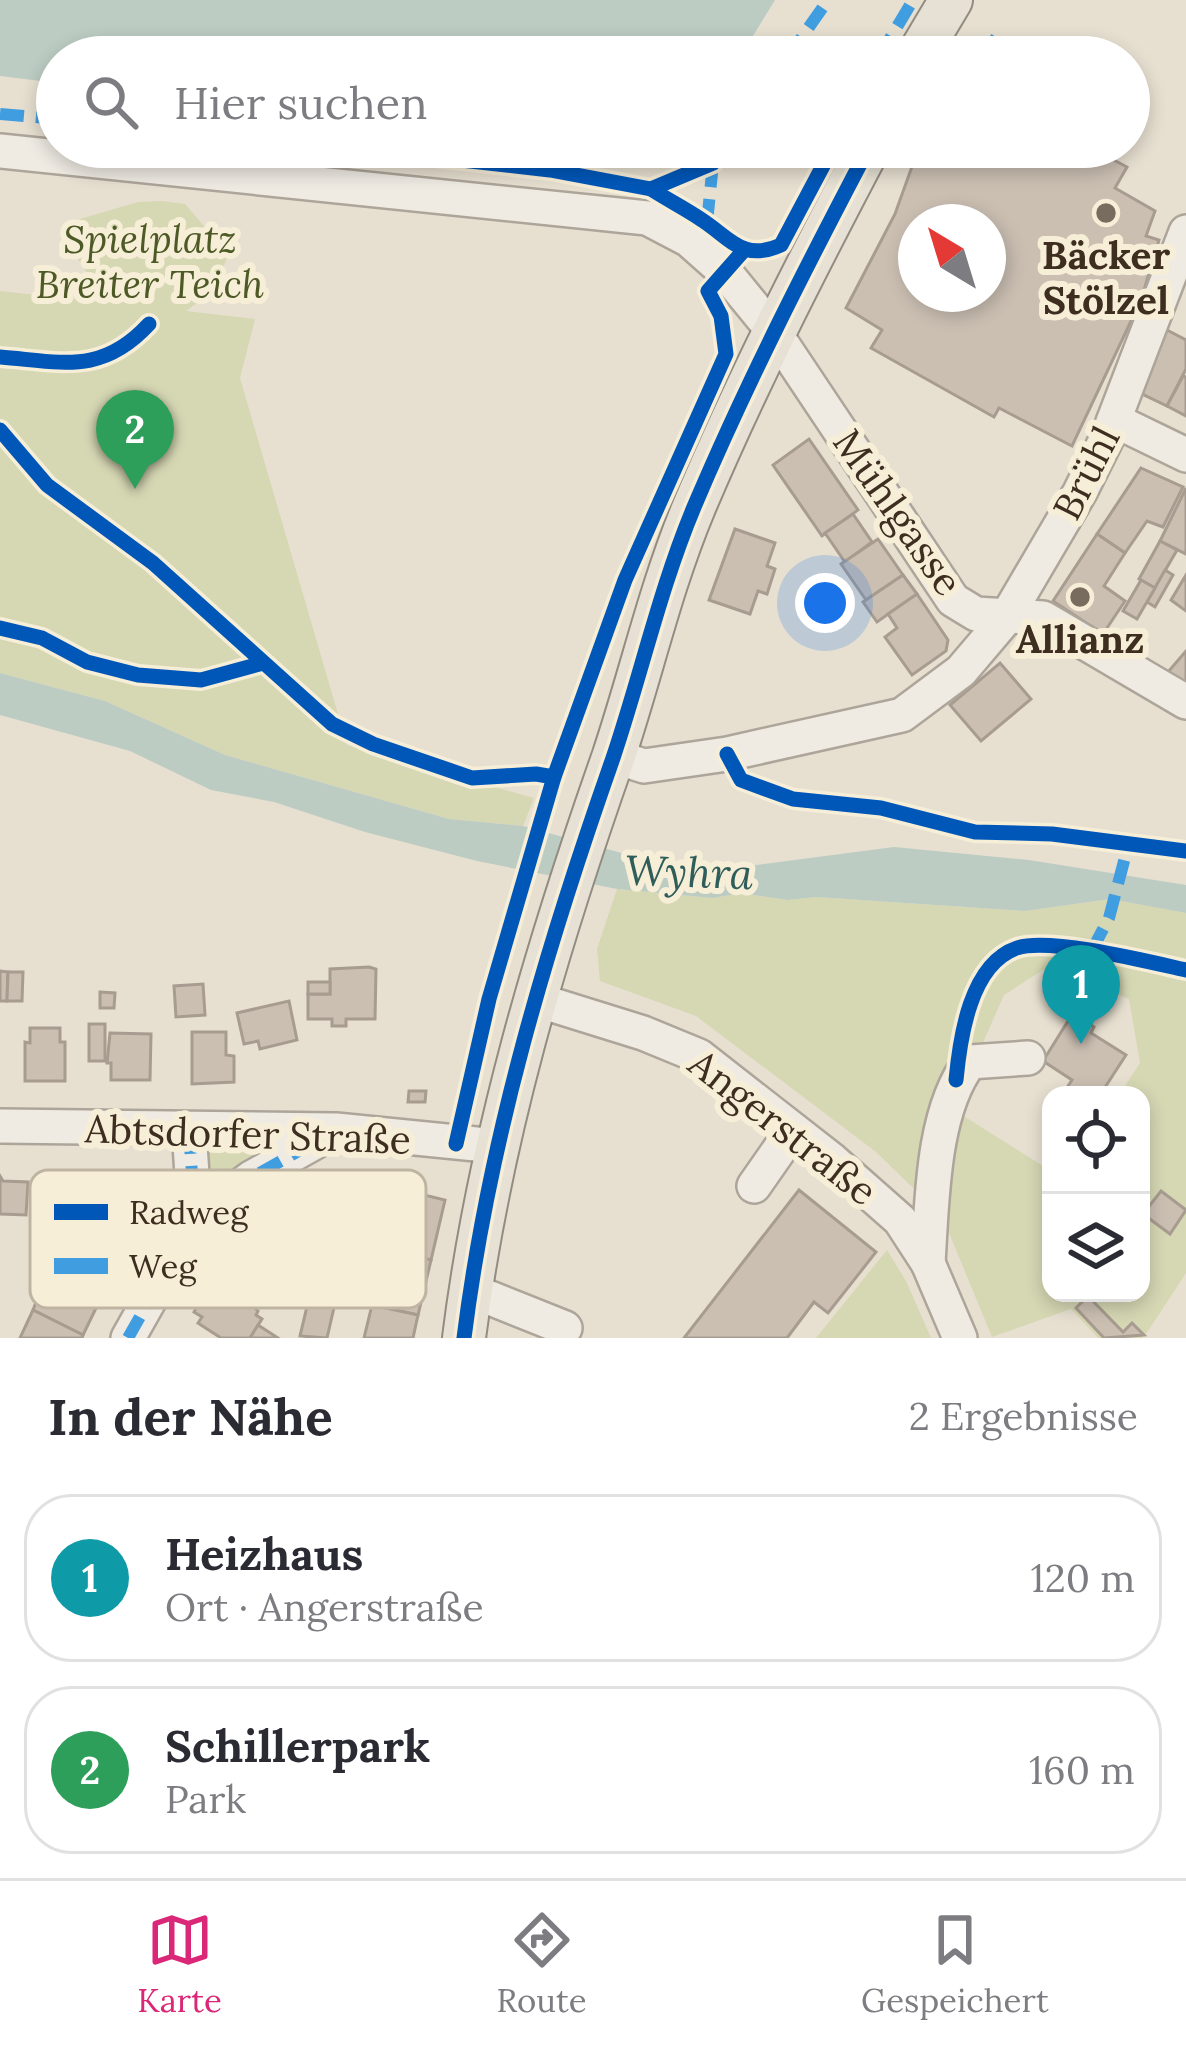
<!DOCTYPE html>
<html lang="de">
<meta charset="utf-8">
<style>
:root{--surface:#fff;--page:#f2f2f3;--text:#2b2b33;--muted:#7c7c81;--line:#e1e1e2;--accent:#db2777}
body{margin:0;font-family:Lora,serif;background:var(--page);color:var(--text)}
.controls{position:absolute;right:36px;bottom:36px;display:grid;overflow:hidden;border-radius:24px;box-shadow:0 6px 18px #0003}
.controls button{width:108px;height:108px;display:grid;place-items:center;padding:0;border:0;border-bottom:3px solid var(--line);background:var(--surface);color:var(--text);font:60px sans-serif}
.compass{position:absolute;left:898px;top:204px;width:108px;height:108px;border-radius:50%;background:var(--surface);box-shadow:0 6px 18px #0003;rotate:322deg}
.you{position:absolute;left:825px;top:603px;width:42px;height:42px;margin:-30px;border:9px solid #fff;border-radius:50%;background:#1a73e8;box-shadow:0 0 0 18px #1a73e833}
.badge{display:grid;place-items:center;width:78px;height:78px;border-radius:50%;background:var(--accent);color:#fff;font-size:39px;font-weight:700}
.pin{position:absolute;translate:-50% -99px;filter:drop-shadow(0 3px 6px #0008)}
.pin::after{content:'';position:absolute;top:63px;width:42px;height:36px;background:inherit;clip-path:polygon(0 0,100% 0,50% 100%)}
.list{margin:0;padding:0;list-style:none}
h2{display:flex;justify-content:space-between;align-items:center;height:156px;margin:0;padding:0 48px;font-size:51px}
h2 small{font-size:39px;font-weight:400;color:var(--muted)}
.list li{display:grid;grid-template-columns:78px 1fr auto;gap:36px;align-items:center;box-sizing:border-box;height:168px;margin:0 24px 24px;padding:0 24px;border:3px solid var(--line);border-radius:48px}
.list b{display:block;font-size:45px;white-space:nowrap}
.list p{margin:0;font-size:39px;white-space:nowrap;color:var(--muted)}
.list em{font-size:39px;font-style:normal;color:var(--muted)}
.icon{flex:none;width:66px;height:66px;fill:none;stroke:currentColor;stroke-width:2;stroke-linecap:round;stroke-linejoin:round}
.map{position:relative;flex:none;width:1186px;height:1338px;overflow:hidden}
.search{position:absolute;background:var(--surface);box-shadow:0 6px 18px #0003;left:36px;right:36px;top:36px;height:132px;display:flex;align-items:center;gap:30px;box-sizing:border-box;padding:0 42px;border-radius:66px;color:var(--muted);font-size:45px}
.sheet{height:540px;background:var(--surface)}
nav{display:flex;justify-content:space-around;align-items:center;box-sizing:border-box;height:168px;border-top:3px solid var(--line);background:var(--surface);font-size:33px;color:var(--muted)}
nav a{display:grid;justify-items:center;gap:6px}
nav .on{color:var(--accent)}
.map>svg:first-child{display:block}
.green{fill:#d6d7b3;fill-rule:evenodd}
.water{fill:#bcccc2}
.building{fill:#cbbfb2;stroke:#a89c90;stroke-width:3;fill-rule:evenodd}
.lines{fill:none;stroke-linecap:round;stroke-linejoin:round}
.minor-casing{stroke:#ada599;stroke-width:38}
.major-casing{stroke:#928b80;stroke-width:46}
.minor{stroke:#efebe3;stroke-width:33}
.major{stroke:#e6e1d4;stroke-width:42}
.quiet{stroke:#3f9de0;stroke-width:12;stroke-dasharray:24 12;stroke-linecap:butt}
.cycleway-casing{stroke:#f7eed8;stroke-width:22}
.cycleway{stroke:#0057b8;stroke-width:15}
.poi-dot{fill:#786c5e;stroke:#f7eed8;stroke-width:4.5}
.labels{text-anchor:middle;stroke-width:12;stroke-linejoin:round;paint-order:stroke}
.park-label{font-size:39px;font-style:italic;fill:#4d5a26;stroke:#f7eed8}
.poi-label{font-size:39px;font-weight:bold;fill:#3d2e20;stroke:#f7eed8}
.street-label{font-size:39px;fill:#3d2e20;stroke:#f7eed8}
.water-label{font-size:42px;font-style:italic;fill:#2f5d5a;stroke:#f7eed8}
.key{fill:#f7eed8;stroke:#bfb4a1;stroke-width:3}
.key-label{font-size:33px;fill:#3d2e20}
</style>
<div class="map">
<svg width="1186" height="1338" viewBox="0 0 1186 1338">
<rect width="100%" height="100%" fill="#e7e0d1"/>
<g class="green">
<polygon points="162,201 185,204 229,255 208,295 186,311 255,319 240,378 347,745 534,798 523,826 449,819 225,755 105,701 0,673 0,291 100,302 95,284 73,252 80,219 138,202"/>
<path d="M617,889L713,898L741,893L788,900L816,897L1025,911L1110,899L1186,913V1273L1146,1334L1142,1338H1098L1071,1309L992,1337L942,1216L876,1152L696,1016L600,981L597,949ZM1049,966L1129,999L1140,1063L1119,1095H1141V1293H1051V1171L962,1115L981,1047L1004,995Z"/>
<polygon points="209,1151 259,1152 264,1157 208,1192"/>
<polygon points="887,1250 906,1281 931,1338 816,1338"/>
</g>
<g class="water">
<polygon points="0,0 775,0 740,57 57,57 57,83 0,76"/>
<polygon points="0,673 105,701 225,755 449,819 523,826 658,863 742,867 894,847 1029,860 1186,885 1186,913 1110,899 1025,911 816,897 788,900 741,893 713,898 617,889 477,861 365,832 274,802 211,790 130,751 0,715"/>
</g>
<g class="building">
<path d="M919,147H1089L1127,167L1115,188L1155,211L1146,236L1159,240L1141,300L1072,446L999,408L994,417L871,348L882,330L846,308L895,214ZM916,222H988V294H916Z"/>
<polygon points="1167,330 1186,340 1186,369 1167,406 1136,391"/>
<polygon points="1183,376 1186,377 1186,416 1167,406"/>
<polygon points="809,439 858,510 822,536 773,465"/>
<polygon points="1141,468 1183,487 1163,527 1147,521 1125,553 1097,534"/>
<polygon points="1186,488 1186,554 1160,541"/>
<polygon points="853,514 872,542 845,562 825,533"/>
<polygon points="735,529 775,543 767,566 775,569 767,594 758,591 750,614 709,600"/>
<polygon points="1097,534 1125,553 1104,586 1125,601 1103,634 1053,601"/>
<polygon points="878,539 903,575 866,600 841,564"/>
<polygon points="1160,541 1177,550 1155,588 1139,579"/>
<polygon points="1165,570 1173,575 1155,607 1147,602"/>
<polygon points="903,575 917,594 877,622 863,602"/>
<polygon points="1186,575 1186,611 1171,600"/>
<polygon points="1141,580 1155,588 1137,619 1123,611"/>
<polygon points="917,594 948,640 946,651 912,675 885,637 897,628 888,614"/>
<polygon points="1186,651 1186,691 1162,679"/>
<polygon points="1000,663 1031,699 981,741 950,705"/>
<polygon points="369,967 376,969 375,1019 346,1019 346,1026 332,1026 332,1019 308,1019 308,994 330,994 330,969"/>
<polygon points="0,971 8,972 7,1001 0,1001"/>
<polygon points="8,972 23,972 22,1001 7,1001"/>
<rect x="308" y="982" width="22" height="12"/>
<polygon points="203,984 205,1015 176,1017 174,986"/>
<polygon points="100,992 115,993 114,1008 100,1008"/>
<polygon points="289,1001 297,1040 260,1049 258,1041 244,1044 237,1013"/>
<polygon points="1073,1013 1094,1027 1091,1033 1126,1055 1100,1095 1083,1095 1068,1086 1072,1080 1043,1061"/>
<rect x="89" y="1024" width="16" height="37"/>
<polygon points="30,1028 60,1028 60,1042 65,1042 65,1081 25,1081 25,1042 30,1043"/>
<polygon points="192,1032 226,1032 226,1055 234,1056 234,1082 192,1084"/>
<polygon points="110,1033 151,1034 150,1080 111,1080 111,1063 107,1063"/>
<polygon points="409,1091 426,1091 425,1102 408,1102"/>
<polygon points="0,1176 3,1181 28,1182 26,1215 0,1214"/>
<polygon points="404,1190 445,1200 431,1260 392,1251"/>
<polygon points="799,1190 876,1252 828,1313 814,1302 787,1338 684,1338"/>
<polygon points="1161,1191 1186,1210 1170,1234 1143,1214"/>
<polygon points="392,1251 431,1260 418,1315 376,1306"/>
<polygon points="46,1276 67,1287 69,1283 99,1302 83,1335 33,1310"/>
<polygon points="219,1292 235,1302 242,1296 258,1311 256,1315 262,1319 250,1338 221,1338 198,1323 202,1317 194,1312 205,1294 214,1299"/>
<polygon points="310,1294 336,1299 327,1338 300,1336"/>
<polygon points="1088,1296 1123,1332 1132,1323 1144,1335 1104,1338 1076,1308"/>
<polygon points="372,1305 418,1315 413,1338 364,1338"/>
<polygon points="33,1310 83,1335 82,1338 20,1338"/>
<polygon points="258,1325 278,1338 250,1338"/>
</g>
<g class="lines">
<defs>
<g id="minor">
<polyline points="0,151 647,218 689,240 725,272 774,332 953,600 976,614 1043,618 1186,702"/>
<polyline points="1114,420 1186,455"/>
<polyline points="613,756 644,766 727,754 902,715 961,671 1006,618 1080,492 1107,438 1186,232"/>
<polyline points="537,1000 643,1033 699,1056 832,1160 900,1220 928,1263 960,1338"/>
<polyline points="0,1126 336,1130 496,1146"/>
<polyline points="189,1130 195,1219"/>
<polyline points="754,1186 793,1130"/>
<path d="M928,1263C932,1202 932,1111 970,1062L1028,1058"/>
<polyline points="470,1290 565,1328"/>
<polyline points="128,1338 195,1219 251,1178 331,1133"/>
</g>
<g id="major">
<polyline points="917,57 951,0"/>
<path d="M464,1338C489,1139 547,946 613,758C641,675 660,588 694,507C746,384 807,265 869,147"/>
</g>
</defs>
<use href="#minor" class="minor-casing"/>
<use href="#major" class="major-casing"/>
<use href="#minor" class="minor"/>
<use href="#major" class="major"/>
<g class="quiet">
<polyline points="988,39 1014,57"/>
<polyline points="788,57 828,0"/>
<polyline points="879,57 913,0"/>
<polyline points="0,114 57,119"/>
<polyline points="707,223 713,163"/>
<polyline points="1092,950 1109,918 1129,842"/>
<polyline points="189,1130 195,1219"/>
<polyline points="128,1338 195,1219 251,1178 336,1130"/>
</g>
<defs>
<g id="cycleway">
<polyline points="344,147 550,170 651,189 713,163 727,147"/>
<path d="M651,189C668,200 686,209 702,220C731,239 743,262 781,245L833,147"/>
<path d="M0,357C63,362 102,375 149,324"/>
<polyline points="0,430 47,485 153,563 332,724 373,744 472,778 536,774 554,777"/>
<polyline points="0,628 42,638 87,662 138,675 201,680 263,663"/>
<polyline points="727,754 741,780 793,799 881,808 975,832 1052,834 1186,851"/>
<path d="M956,1080C960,1038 970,964 1017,948C1049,937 1150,962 1186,970"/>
<polyline points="456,1144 489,999 554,777 625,580 726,354 721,316 708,291 745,249"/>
<path d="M464,1338C489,1139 547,946 613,758C641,675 660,588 694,507C746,384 807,265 869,147"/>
</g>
</defs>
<use href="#cycleway" class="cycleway-casing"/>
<use href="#cycleway" class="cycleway"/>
</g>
<g class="poi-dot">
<circle cx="1106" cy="213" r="12"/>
<circle cx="1080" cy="597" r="12"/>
</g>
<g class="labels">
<g class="park-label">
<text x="150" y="253">Spielplatz<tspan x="150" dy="45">Breiter Teich</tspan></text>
</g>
<g class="poi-label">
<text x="1106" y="269">Bäcker<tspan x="1106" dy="45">Stölzel</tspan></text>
<text x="1080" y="653">Allianz</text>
</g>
<g class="street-label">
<text transform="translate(1086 473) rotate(-63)" y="14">Brühl</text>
<text transform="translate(898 512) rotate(55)" y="14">Mühlgasse</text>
<text transform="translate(783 1127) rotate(38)" y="14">Angerstraße</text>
<text transform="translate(248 1134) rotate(2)" y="14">Abtsdorfer Straße</text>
</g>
<g class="water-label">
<text transform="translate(689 872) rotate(2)" y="15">Wyhra</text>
</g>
</g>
<rect x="30" y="1170" width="396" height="138" rx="18" class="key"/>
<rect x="54" y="1204" width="54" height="16" fill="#0057b8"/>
<rect x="54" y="1258" width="54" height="16" fill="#3f9de0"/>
<g class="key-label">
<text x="129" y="1224">Radweg</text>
<text x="129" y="1278">Weg</text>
</g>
</svg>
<div class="controls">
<button><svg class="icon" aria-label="locate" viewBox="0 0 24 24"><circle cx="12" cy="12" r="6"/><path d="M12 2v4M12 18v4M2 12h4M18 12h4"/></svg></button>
<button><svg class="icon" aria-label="layers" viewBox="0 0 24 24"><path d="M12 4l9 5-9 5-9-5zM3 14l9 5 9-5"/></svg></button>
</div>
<svg class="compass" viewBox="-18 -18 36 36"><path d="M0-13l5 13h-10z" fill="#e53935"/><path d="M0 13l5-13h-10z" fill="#7c7c81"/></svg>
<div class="you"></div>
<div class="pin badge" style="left:1081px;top:1044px;background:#0f9aa8">1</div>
<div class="pin badge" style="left:135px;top:489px;background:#2e9e5b">2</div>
<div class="search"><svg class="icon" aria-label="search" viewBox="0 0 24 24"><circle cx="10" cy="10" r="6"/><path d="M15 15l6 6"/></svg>Hier suchen</div>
</div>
<section class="sheet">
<h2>In der Nähe<small>2 Ergebnisse</small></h2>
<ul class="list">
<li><span class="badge" style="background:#0f9aa8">1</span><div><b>Heizhaus</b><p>Ort · Angerstraße</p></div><em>120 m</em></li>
<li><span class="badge" style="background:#2e9e5b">2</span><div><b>Schillerpark</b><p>Park</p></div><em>160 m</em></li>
</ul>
</section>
<nav>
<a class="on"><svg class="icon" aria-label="map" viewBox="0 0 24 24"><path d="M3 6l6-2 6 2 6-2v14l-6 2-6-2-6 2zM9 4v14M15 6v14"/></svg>Karte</a>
<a><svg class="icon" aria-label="directions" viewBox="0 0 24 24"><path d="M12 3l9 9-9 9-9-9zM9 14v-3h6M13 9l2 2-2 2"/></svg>Route</a>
<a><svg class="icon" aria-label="saved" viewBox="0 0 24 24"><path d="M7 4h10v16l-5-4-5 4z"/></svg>Gespeichert</a>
</nav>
